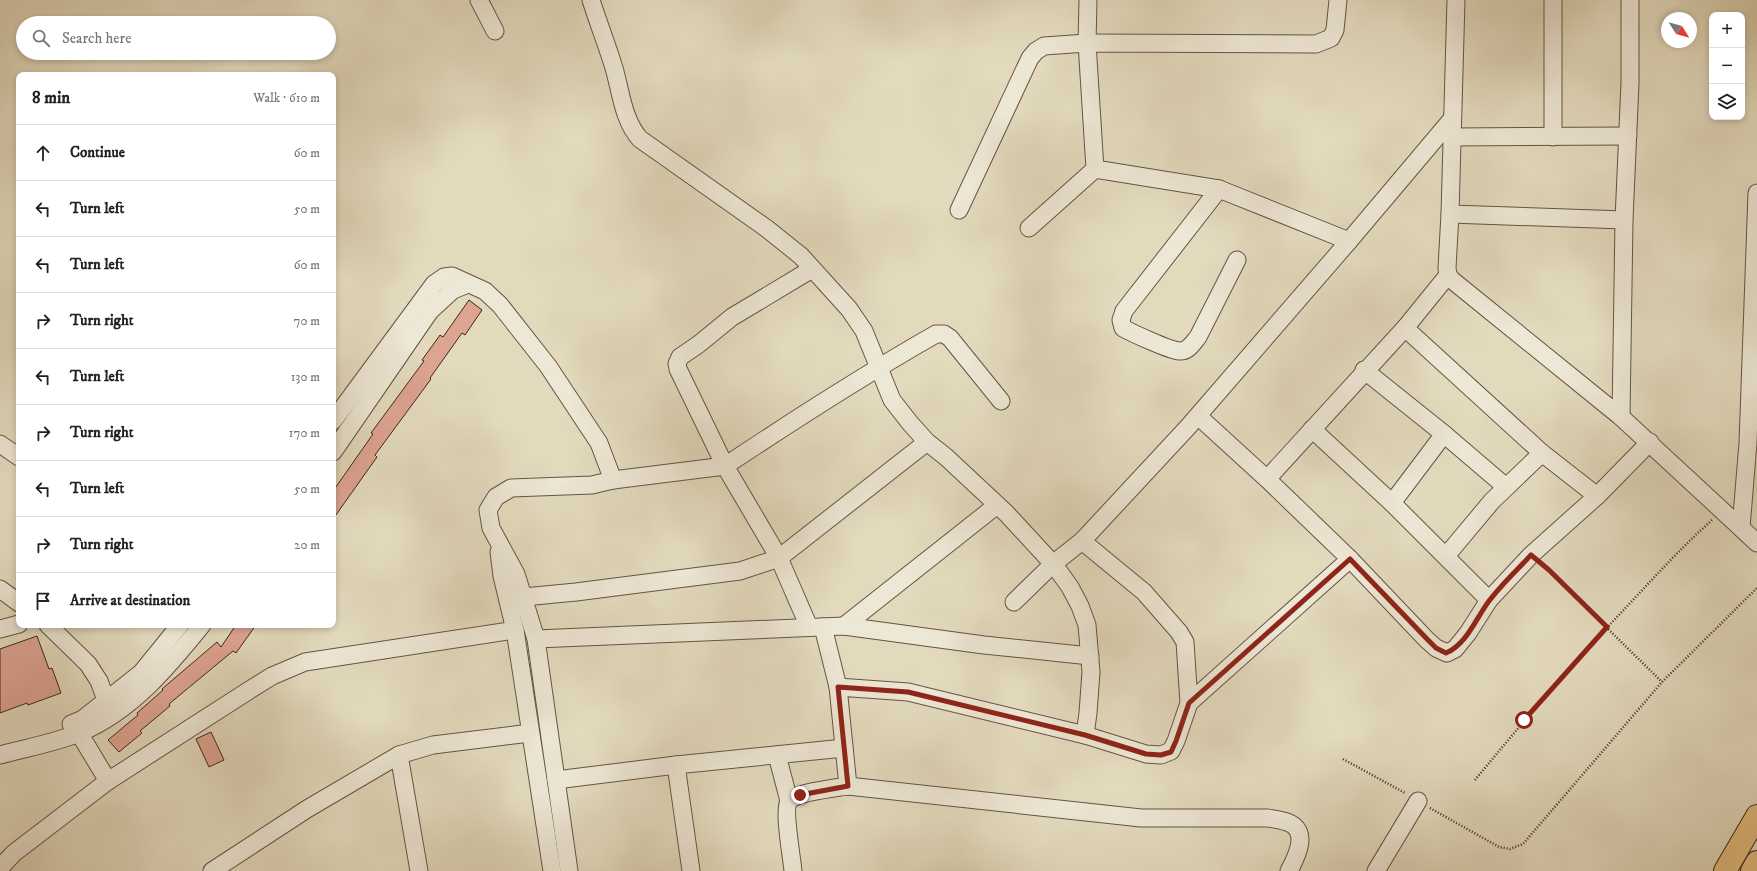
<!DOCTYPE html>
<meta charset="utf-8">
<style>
:root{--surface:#fff;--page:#f6f6f6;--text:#222;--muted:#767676;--line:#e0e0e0}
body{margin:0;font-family:"IM FELL DW Pica",serif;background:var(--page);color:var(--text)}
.controls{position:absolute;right:12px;top:12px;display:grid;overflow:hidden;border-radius:8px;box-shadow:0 2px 6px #0003}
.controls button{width:36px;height:36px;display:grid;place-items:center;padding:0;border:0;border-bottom:1px solid var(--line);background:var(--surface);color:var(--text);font:20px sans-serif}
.compass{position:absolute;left:1661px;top:12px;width:36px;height:36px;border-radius:50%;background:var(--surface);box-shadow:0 2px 6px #0003;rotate:127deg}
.stop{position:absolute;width:12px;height:12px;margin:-9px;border:3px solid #8f2418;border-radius:50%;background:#fff}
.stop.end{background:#8f2418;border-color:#fff;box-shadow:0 1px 4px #0008}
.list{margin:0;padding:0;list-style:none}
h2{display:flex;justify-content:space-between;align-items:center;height:52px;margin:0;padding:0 16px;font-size:17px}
h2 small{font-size:13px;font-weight:400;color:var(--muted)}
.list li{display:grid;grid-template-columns:26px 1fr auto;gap:12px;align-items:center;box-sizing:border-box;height:56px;padding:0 16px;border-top:1px solid var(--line)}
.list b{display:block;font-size:15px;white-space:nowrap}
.list em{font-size:13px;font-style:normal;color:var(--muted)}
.icon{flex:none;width:22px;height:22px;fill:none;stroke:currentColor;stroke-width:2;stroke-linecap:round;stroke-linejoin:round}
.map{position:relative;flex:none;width:1757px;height:871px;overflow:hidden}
.search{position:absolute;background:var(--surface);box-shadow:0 2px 6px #0003;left:16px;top:16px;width:320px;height:44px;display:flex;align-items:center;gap:10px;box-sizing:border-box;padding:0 14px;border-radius:22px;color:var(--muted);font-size:15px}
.panel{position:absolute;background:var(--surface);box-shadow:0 2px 6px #0003;left:16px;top:72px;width:320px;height:556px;border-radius:8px}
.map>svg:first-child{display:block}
.building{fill:#dea492;stroke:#3e261a}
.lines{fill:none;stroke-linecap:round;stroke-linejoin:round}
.minor-casing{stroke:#675343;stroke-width:19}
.major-casing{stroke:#3e261a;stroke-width:24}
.path{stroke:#3e261a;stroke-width:2.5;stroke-dasharray:1 2;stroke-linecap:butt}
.minor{stroke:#ede7d5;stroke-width:17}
.major{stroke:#e2bd7f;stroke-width:22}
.route{stroke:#8f2418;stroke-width:5}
</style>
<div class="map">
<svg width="1757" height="871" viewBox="0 0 1757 871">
<rect width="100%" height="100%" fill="#e3dabe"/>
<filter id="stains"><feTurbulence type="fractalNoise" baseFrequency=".005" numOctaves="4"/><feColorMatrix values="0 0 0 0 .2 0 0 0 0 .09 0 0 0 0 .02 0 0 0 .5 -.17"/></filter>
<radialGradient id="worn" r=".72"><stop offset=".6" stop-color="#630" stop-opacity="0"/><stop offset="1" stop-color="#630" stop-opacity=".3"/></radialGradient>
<g class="building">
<polygon points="469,300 482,310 465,335 462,333 430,378 431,379 375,455 377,457 333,519 333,491 373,434 371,433 424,361 422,360 440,335 443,337"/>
<polygon points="236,625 256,625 236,653 233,651 169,704 170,706 140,731 142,733 119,752 108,740 138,715 137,713 163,690 162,689 217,642 221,647"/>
<polygon points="37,636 49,669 52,668 61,693 28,705 27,703 0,713 0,649"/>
<polygon points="211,732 224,760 209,767 196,739"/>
</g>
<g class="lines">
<defs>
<g id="minor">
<polyline points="479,0 495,31"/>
<path d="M591,0C598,22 607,45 614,68C621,92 623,120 640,139L766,228L801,256L849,309L864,331L892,400L910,423L927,442L946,457L1006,513L1055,566L1070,587L1080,606L1087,625L1091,672L1088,713L1085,735L908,692L838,687L848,786L1141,818H1268C1274,819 1281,820 1287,822C1310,830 1297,856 1289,871"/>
<polyline points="1088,0 1087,43 1095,169"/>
<polyline points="1456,0 1450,214 1447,268 1448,275 1452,280 1621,417 1741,528"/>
<polyline points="1553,0 1553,137"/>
<polyline points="1452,137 1628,136"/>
<polyline points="1757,193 1748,443 1741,528 1757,543"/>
<polyline points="959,210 1030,58 1036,51 1044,46 1087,43 1316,44 1331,38 1335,30 1338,0"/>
<polyline points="1450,214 1624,220"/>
<polyline points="1029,228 1095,169 1219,189"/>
<path d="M1237,260L1198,337C1193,343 1188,352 1179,351C1169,350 1132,333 1123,328L1121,320L1124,311L1219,189L1349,241"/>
<path d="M812,269L732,317L699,344L680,357L677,364L678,369L725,466C794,420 864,375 936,334H944L950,338L1001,401"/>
<polyline points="1364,370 1444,434 1392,503 1489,600"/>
<polyline points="1198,416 1267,479 1350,559 1427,640 1436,648 1447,653 1455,649 1468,633 1489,600 1531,555 1597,496 1542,453 1405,328 1448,275"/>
<polyline points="1621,417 1624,220 1630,83 1630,0"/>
<polyline points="333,421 434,284 444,277 452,276 485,291 500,305 548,366 599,443 613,480 592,485 511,488 496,497 488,510 491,528 516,574 536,639 569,871"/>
<polyline points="1312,429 1392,503"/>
<polyline points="1444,434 1506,487"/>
<polyline points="0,444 19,457"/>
<polyline points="333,452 430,311 453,290 468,284"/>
<polyline points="1267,479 1405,328"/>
<polyline points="613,480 725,466 779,558 809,627"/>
<polyline points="1597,496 1650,442"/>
<polyline points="1082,541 1144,592 1179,632 1185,642 1189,703 1176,741 1171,751 1161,755 1146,754 1085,735"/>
<polyline points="499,552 502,576 515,630 552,871"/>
<polyline points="1446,556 1492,501 1542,453"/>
<polyline points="0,589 19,603"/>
<polyline points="524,597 576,592 740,571 779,558 927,442"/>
<polyline points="1014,602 1053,564 1082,541 1188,427 1349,241 1452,119"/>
<polyline points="48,625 88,664 99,681 110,711"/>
<polyline points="844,626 997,505"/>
<polyline points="823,627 838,687"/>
<polyline points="0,629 19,624"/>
<polyline points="536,639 844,626 984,645 1090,656"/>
<polyline points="1189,703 1350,559"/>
<polyline points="71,724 83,719 141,673 180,625"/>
<polyline points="79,733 108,781"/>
<path d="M0,755C26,748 54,743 79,733C131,712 168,667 202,625"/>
<polyline points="777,755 789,801"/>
<polyline points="676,765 691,871"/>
<polyline points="556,780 676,765 844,748"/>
<polyline points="0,868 14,853 108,781 248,691 272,676 305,662 515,630"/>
<polyline points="212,871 307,809 399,755"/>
<polyline points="419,871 399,755 433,745 530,733"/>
<path d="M793,871C792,859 783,809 789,801C797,792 836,788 848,786"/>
<polyline points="1376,871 1418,801"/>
</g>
<g id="major">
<polyline points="1725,871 1757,816"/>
<polyline points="1752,871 1757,862"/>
</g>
</defs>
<use href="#minor" class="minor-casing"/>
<use href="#major" class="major-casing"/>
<g class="path">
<polyline points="1542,564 1662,682"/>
<polyline points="1343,759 1405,793"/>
<path d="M1475,780C1526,718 1578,658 1633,600C1659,572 1684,545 1712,520"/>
<polyline points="1430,808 1499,847 1510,849 1523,844 1662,682 1757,588"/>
</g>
<use href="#minor" class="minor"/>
<use href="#major" class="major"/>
</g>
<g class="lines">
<path class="route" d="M800,795L848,786L838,687L908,692L1085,735L1146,754L1161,755L1171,752L1176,741L1189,703L1350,559L1428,640L1436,648L1446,653C1467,644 1476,618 1489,601C1501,585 1517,570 1531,555L1549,570L1607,627L1524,720"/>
</g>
<rect width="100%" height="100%" filter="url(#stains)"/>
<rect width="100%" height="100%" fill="url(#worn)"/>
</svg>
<div class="controls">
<button>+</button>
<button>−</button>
<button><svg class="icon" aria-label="layers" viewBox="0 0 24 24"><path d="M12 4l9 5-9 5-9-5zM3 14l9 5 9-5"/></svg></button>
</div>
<svg class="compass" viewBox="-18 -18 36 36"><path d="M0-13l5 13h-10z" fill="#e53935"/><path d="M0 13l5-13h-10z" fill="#767676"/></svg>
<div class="stop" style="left:1524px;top:720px"></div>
<div class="stop end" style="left:800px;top:795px"></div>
<div class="search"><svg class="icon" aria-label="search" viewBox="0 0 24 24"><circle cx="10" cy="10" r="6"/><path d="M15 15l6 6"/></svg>Search here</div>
<section class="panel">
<h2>8 min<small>Walk · 610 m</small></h2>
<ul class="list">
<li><svg class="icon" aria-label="ahead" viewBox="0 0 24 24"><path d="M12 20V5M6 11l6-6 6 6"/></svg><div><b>Continue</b></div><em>60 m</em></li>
<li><svg class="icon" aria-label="left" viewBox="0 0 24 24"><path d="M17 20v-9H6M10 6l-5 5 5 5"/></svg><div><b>Turn left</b></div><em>50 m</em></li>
<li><svg class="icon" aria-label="left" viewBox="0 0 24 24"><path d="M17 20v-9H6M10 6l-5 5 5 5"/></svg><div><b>Turn left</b></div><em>60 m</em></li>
<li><svg class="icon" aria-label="right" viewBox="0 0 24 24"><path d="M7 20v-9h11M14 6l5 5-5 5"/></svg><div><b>Turn right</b></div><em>70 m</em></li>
<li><svg class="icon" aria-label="left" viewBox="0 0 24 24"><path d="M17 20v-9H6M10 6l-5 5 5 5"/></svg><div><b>Turn left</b></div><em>130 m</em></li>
<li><svg class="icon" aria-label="right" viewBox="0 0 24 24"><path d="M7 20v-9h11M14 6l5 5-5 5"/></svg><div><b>Turn right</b></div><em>170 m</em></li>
<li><svg class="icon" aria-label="left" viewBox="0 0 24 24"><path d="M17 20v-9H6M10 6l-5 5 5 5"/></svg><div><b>Turn left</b></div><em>50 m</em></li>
<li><svg class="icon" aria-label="right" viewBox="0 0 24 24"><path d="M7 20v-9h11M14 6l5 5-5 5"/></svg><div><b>Turn right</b></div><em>20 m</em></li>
<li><svg class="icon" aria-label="arrive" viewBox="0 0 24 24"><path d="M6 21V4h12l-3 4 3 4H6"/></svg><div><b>Arrive at destination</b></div></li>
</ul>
</section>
</div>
